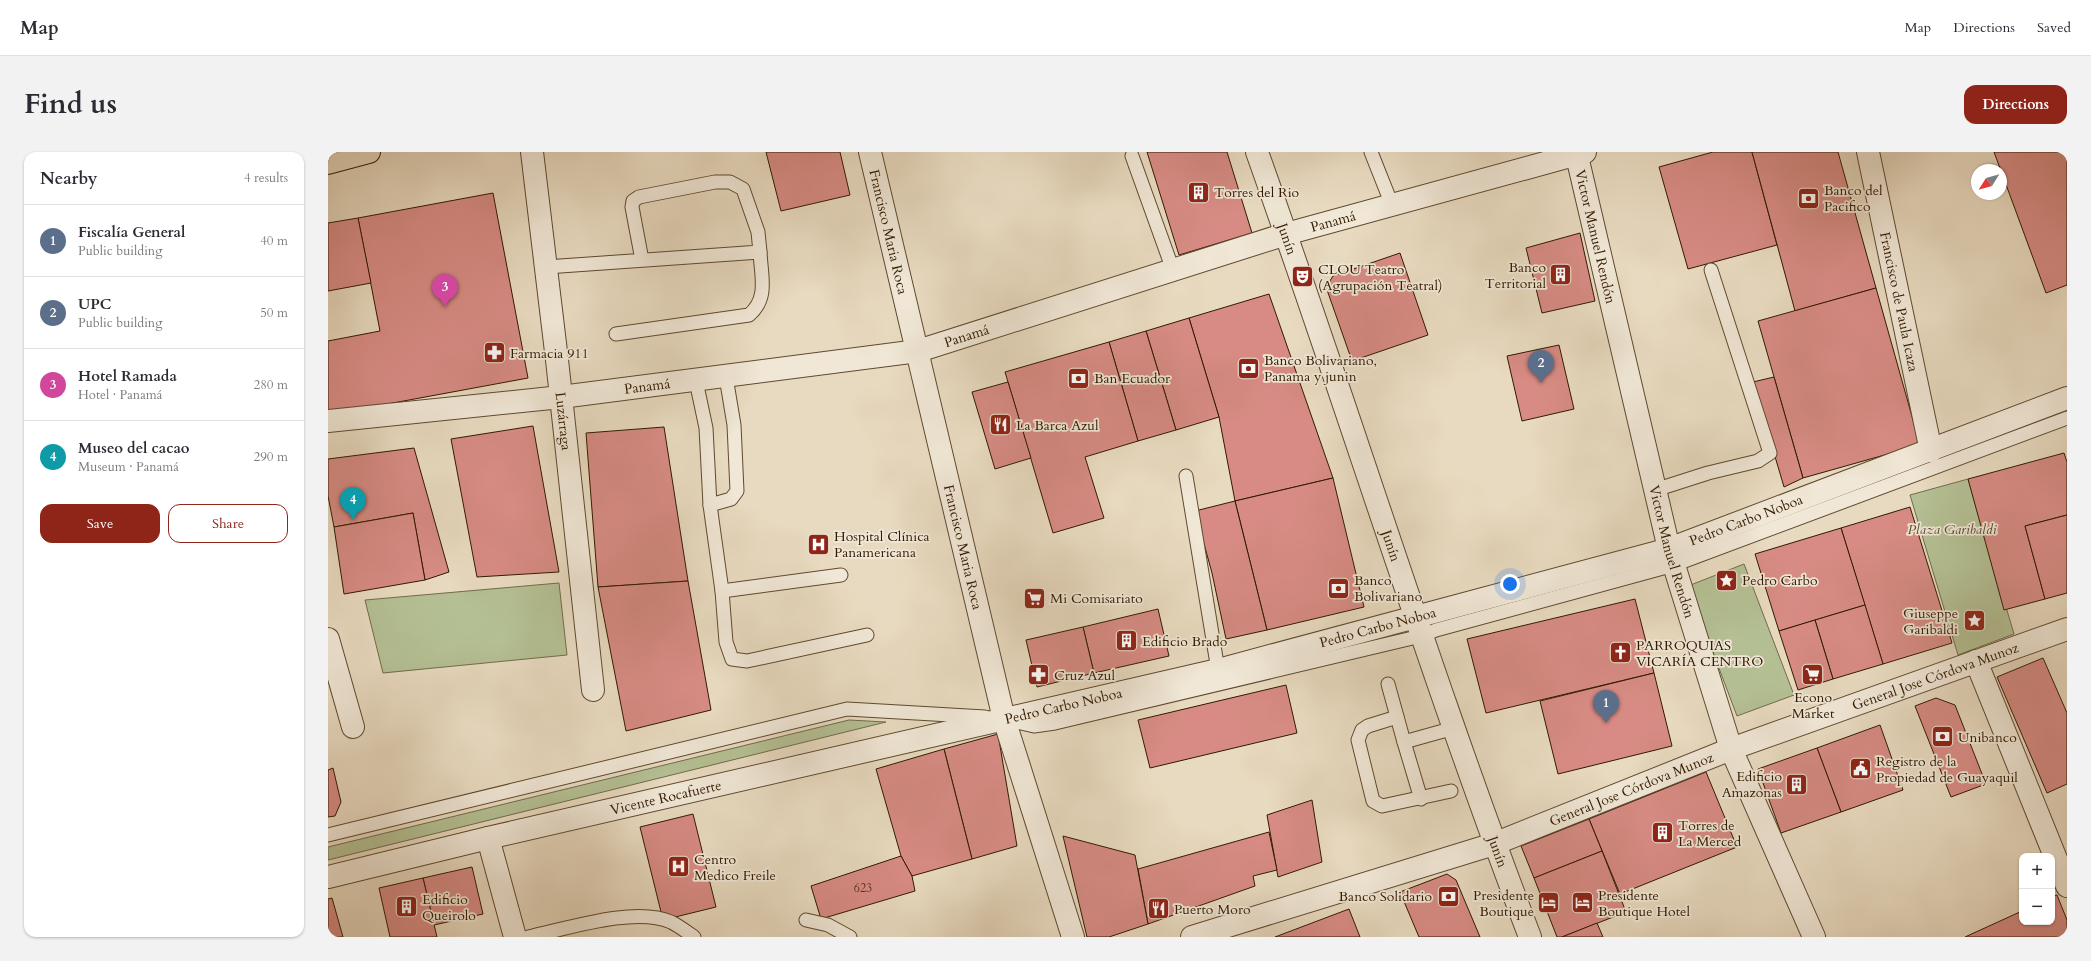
<!DOCTYPE html>
<meta charset="utf-8">
<style>
:root{--surface:#fff;--page:#f2f2f3;--text:#2b2b33;--muted:#7c7c81;--line:#e1e1e2;--accent:#8f2418}
body{margin:0;font-family:Cardo,serif;background:var(--page);color:var(--text)}
.controls{position:absolute;right:12px;bottom:12px;display:grid;overflow:hidden;border-radius:8px;box-shadow:0 1px 3px #0004}
.controls button{width:36px;height:36px;display:grid;place-items:center;padding:0;border:0;border-bottom:1px solid var(--line);background:var(--surface);color:var(--text);font:20px sans-serif}
.compass{position:absolute;left:1643px;top:12px;width:36px;height:36px;border-radius:50%;background:var(--surface);box-shadow:0 1px 3px #0004;rotate:233deg}
.you{position:absolute;left:1182px;top:432px;width:14px;height:14px;margin:-10px;border:3px solid #fff;border-radius:50%;background:#1a73e8;box-shadow:0 0 0 6px #1a73e833}
.badge{display:grid;place-items:center;width:26px;height:26px;border-radius:50%;background:var(--accent);color:#fff;font-size:13px;font-weight:700}
.pin{position:absolute;translate:-50% -33px;filter:drop-shadow(0 1px 2px #0008)}
.pin::after{content:'';position:absolute;top:21px;width:14px;height:12px;background:inherit;clip-path:polygon(0 0,100% 0,50% 100%)}
.list{margin:0;padding:0;list-style:none}
h2{display:flex;justify-content:space-between;align-items:center;height:52px;margin:0;padding:0 16px;font-size:17px}
h2 small{font-size:13px;font-weight:400;color:var(--muted)}
.list li{display:grid;grid-template-columns:26px 1fr auto;gap:12px;align-items:center;box-sizing:border-box;height:72px;padding:0 16px;border-top:1px solid var(--line)}
.list b{display:block;font-size:15px;white-space:nowrap}
.list p{margin:0;font-size:13px;white-space:nowrap;color:var(--muted)}
.list em{font-size:13px;font-style:normal;color:var(--muted)}
.actions{display:flex;gap:8px;padding:12px 16px}
.actions a{flex:1;padding:9px 0;border:1px solid var(--accent);border-radius:12px;text-align:center;font-size:14px;color:var(--accent)}
.actions .main{background:var(--accent);color:#fff}
.map{position:relative;flex:none;width:1739px;height:785px;overflow:hidden;border-radius:12px}
header{display:flex;align-items:center;gap:24px;box-sizing:border-box;height:56px;padding:0 20px;background:var(--surface);border-bottom:1px solid var(--line)}
header strong{font-size:19px}
nav{display:flex;gap:22px;margin-inline-start:auto;font-size:14px}
.intro{display:flex;align-items:center;justify-content:space-between;box-sizing:border-box;height:96px;padding:0 24px}
h1{margin:0;font-size:28px}
.button{padding:10px 18px;border-radius:12px;background:var(--accent);color:#fff;font-size:14px;font-weight:700}
main{display:flex;gap:24px;padding:0 24px}
aside{flex:1;background:var(--surface);border-radius:12px;box-shadow:0 1px 3px #0004}
.map>svg:first-child{display:block}
.green{fill:#b4c094;stroke:#726c4a}
.building{fill:#d78b84;stroke:#311900}
.lines{fill:none;stroke-linecap:round;stroke-linejoin:round}
.service-casing{stroke:#5f4930;stroke-width:15}
.minor-casing{stroke:#5f4930;stroke-width:24}
.tertiary-casing{stroke:#5f4930;stroke-width:24}
.primary-casing{stroke:#311900;stroke-width:24}
.service{stroke:#f0e7d6;stroke-width:13}
.minor{stroke:#f0e7d6;stroke-width:22}
.tertiary{stroke:#f0e7d6;stroke-width:22}
.primary{stroke:#e8dac0;stroke-width:22}
.labels{text-anchor:middle;stroke-width:3.5;stroke-linejoin:round;paint-order:stroke}
.number-label{font-size:12px;fill:#5a3621}
.poi-label{font-size:14px;fill:#311900;stroke:#f0e7d6;text-anchor:start}
.street-label{font-size:14px;fill:#311900;stroke:#f0e7d6}
.park-label{font-size:14px;font-style:italic;fill:#584b2c;stroke:#f0e7d6}
</style>
<header>
<strong>Map</strong>
<nav><a>Map</a><a>Directions</a><a>Saved</a></nav>
</header>
<div class="intro"><h1>Find us</h1><a class="button">Directions</a></div>
<main>
<aside>
<h2>Nearby<small>4 results</small></h2>
<ul class="list">
<li><span class="badge" style="background:#5c6f8a">1</span><div><b>Fiscalía General</b><p>Public building</p></div><em>40 m</em></li>
<li><span class="badge" style="background:#5c6f8a">2</span><div><b>UPC</b><p>Public building</p></div><em>50 m</em></li>
<li><span class="badge" style="background:#d1479c">3</span><div><b>Hotel Ramada</b><p>Hotel · Panamá</p></div><em>280 m</em></li>
<li><span class="badge" style="background:#0f9aa8">4</span><div><b>Museo del cacao</b><p>Museum · Panamá</p></div><em>290 m</em></li>
</ul>
<div class="actions"><a class="main">Save</a><a>Share</a></div>
</aside>
<div class="map">
<svg width="1739" height="785" viewBox="0 0 1739 785">
<rect width="100%" height="100%" fill="#e8dac0"/>
<filter id="stains"><feTurbulence type="fractalNoise" baseFrequency=".005" numOctaves="4"/><feColorMatrix values="0 0 0 0 .2 0 0 0 0 .09 0 0 0 0 .02 0 0 0 .5 -.17"/></filter>
<radialGradient id="worn" r=".72"><stop offset=".6" stop-color="#630" stop-opacity="0"/><stop offset="1" stop-color="#630" stop-opacity=".3"/></radialGradient>
<g class="green">
<polygon points="1640,327 1686,482 1630,503 1582,343"/>
<polygon points="1416,412 1466,543 1409,564 1360,434"/>
<polygon points="231,431 239,503 55,521 37,448"/>
<polygon points="521,568 558,570 0,708 0,695"/>
</g>
<g class="building">
<polygon points="438,0 512,0 522,43 453,59"/>
<polygon points="819,0 899,0 924,81 851,103"/>
<polygon points="1385,0 1424,0 1449,93 1360,117 1331,15"/>
<polygon points="1424,0 1510,0 1548,136 1467,159"/>
<polygon points="1666,0 1739,0 1739,133 1718,141"/>
<polygon points="165,41 200,226 0,263 0,189 52,179 30,66"/>
<polygon points="30,66 43,131 0,139 0,71"/>
<polygon points="1252,81 1267,149 1214,161 1198,96"/>
<polygon points="1072,101 1100,183 1024,209 998,135 1005,124"/>
<polygon points="1548,136 1592,293 1475,326 1430,169"/>
<polygon points="941,142 1005,326 907,349 891,265 861,166"/>
<polygon points="861,166 891,265 848,278 818,179"/>
<polygon points="818,179 848,278 810,289 781,190"/>
<polygon points="781,190 810,289 757,305 776,366 725,381 677,220"/>
<polygon points="1231,193 1246,257 1194,269 1179,204"/>
<polygon points="1446,225 1475,326 1456,335 1425,230"/>
<polygon points="680,230 703,306 667,317 644,240"/>
<polygon points="205,274 231,420 149,425 123,287"/>
<polygon points="336,275 360,429 270,435 258,281"/>
<polygon points="86,296 121,420 97,428 85,361 6,375 0,344 0,307"/>
<polygon points="1736,301 1739,310 1739,363 1697,374 1717,447 1676,458 1640,327"/>
<polygon points="1005,326 1036,455 939,478 907,349"/>
<polygon points="907,349 939,478 898,487 884,421 867,359"/>
<polygon points="1582,355 1624,491 1555,512 1513,376"/>
<polygon points="85,361 97,428 16,442 6,375"/>
<polygon points="1739,363 1739,441 1717,447 1697,374"/>
<polygon points="1513,376 1537,453 1451,479 1427,402"/>
<polygon points="360,429 383,558 298,579 270,435"/>
<polygon points="1307,447 1326,521 1158,561 1139,487"/>
<polygon points="1537,453 1555,512 1505,527 1487,468"/>
<polygon points="830,457 841,504 766,521 755,475"/>
<polygon points="1487,468 1505,527 1470,538 1451,479"/>
<polygon points="755,475 766,521 709,535 698,488"/>
<polygon points="1715,506 1739,561 1739,632 1719,641 1669,525"/>
<polygon points="1326,521 1344,594 1230,622 1212,549"/>
<polygon points="958,533 969,581 822,616 810,568"/>
<polygon points="1608,546 1627,553 1658,632 1623,645 1587,554"/>
<polygon points="1552,573 1575,638 1513,660 1489,596"/>
<polygon points="670,582 689,694 644,707 616,597"/>
<polygon points="1489,596 1513,660 1453,681 1430,617"/>
<polygon points="616,597 644,707 584,724 573,704 548,617"/>
<polygon points="5,616 13,650 7,664 0,665 0,618"/>
<polygon points="1378,620 1409,695 1292,742 1261,667"/>
<polygon points="984,648 994,710 950,725 939,663"/>
<polygon points="365,662 388,755 335,768 312,675"/>
<polygon points="1261,667 1274,699 1206,726 1193,694"/>
<polygon points="941,680 949,718 925,724 927,734 820,772 810,717"/>
<polygon points="735,684 807,703 820,772 781,785 759,785"/>
<polygon points="1274,699 1298,760 1234,785 1229,785 1206,726"/>
<polygon points="573,704 584,724 587,739 493,767 483,734"/>
<polygon points="144,715 155,762 106,773 95,726"/>
<polygon points="1119,722 1128,728 1152,785 1091,785 1072,740"/>
<polygon points="95,726 109,785 62,785 51,736"/>
<polygon points="1729,743 1739,768 1739,785 1637,785 1694,759 1694,770 1724,770 1724,745"/>
<polygon points="4,746 15,785 0,785 0,747"/>
<polygon points="1021,757 1032,785 947,785"/>
<polygon points="1269,771 1275,785 1234,785"/>
</g>
<g class="lines">
<defs>
<g id="service">
<polyline points="1043,0 1064,53"/>
<polyline points="804,4 845,118"/>
<polyline points="218,115 432,100 430,80 415,37 402,30 387,30 311,45 305,49 304,55 314,108"/>
<path d="M288,182L421,163C441,146 433,124 432,100"/>
<polyline points="368,229 378,276 382,353 394,439 398,490 404,507 419,509 539,483"/>
<polyline points="858,324 890,518"/>
<polyline points="1327,338 1380,321 1430,309 1442,301 1383,118"/>
<polyline points="382,353 403,347 409,339 406,273 398,225"/>
<polyline points="394,439 513,423"/>
<polyline points="1060,532 1076,590 1126,576"/>
<polyline points="1069,565 1040,574 1034,578 1030,588 1045,649 1054,654 1123,639"/>
<polyline points="684,569 706,574 727,571 1093,484 1108,478 1346,413 1739,266"/>
<polyline points="1076,590 1093,647"/>
<polyline points="0,683 519,557 657,565"/>
<polyline points="478,768 500,773 522,785"/>
<path d="M200,785C238,777 307,754 343,770C351,774 359,780 366,785"/>
</g>
<g id="minor">
<path id="s1" d="M204,0L229,208L265,538"/>
<path id="s2" d="M542,0L676,567L745,785"/>
<path id="s3" d="M1540,0L1603,299"/>
<path id="s4" d="M0,269L233,245L590,199L958,82L1257,0"/>
<polyline points="0,487 25,575"/>
<polyline points="1648,509 1739,734"/>
<polyline points="160,686 187,785"/>
<path id="s5" d="M0,725L160,686L890,518L1341,397L1739,246"/>
<path id="s6" d="M864,785L1166,692L1403,597L1739,477"/>
</g>
<g id="tertiary">
<path id="s7" d="M929,0C1022,261 1103,526 1202,785"/>
<path id="s8" d="M1248,0L1341,397L1403,597L1486,785"/>
</g>
<polyline id="primary" points="0,11 41,0"/>
</defs>
<use href="#service" class="service-casing"/>
<use href="#minor" class="minor-casing"/>
<use href="#tertiary" class="tertiary-casing"/>
<use href="#primary" class="primary-casing"/>
<use href="#service" class="service"/>
<use href="#minor" class="minor"/>
<use href="#tertiary" class="tertiary"/>
<use href="#primary" class="primary"/>
</g>
<defs>
<symbol id="building-square" viewBox="-11 -11 22 22"><rect x="-9" y="-9" width="18" height="18" rx="4" fill="#8f2418" stroke="#f0e7d6"/><path d="M-4-6H4V6H1V3H-1V6H-4ZM-2.5-4.3h1.7v1.8h-1.7ZM.8-4.3h1.7v1.8H.8ZM-2.5-1h1.7V.8h-1.7ZM.8-1h1.7V.8H.8Z" fill="#fff"/></symbol>
<symbol id="bank-square" viewBox="-11 -11 22 22"><rect x="-9" y="-9" width="18" height="18" rx="4" fill="#8f2418" stroke="#f0e7d6"/><path d="M-6-4H6V4H-6ZM0-2.3a2.3 2.3 0 1 0 0 4.6a2.3 2.3 0 1 0 0-4.6Z" fill="#fff"/></symbol>
<symbol id="theatre-square" viewBox="-11 -11 22 22"><rect x="-9" y="-9" width="18" height="18" rx="4" fill="#8f2418" stroke="#f0e7d6"/><path d="M-5-5.5Q0-4 5-5.5V0Q5 5 0 6Q-5 5-5 0ZM-3.3-2.5H-1v1.5H-3.3ZM1-2.5H3.3v1.5H1ZM-2.8 1Q0 5.5 2.8 1Z" fill="#fff"/></symbol>
<symbol id="pharmacy-square" viewBox="-11 -11 22 22"><rect x="-9" y="-9" width="18" height="18" rx="4" fill="#8f2418" stroke="#f0e7d6"/><path d="M-2-6h4v4h4v4h-4v4h-4v-4h-4v-4h4Z" fill="#fff"/></symbol>
<symbol id="restaurant-square" viewBox="-11 -11 22 22"><rect x="-9" y="-9" width="18" height="18" rx="4" fill="#8f2418" stroke="#f0e7d6"/><path d="M-5-6h1v4h1v-4h1v4h1v-4h1v5L-1.5 .5V6h-2V.5L-5-1ZM5-6V6H3V1.5H1.5Q1.5-4 5-6Z" fill="#fff"/></symbol>
<symbol id="hospital-square" viewBox="-11 -11 22 22"><rect x="-9" y="-9" width="18" height="18" rx="4" fill="#8f2418" stroke="#f0e7d6"/><path d="M-5-5h3v3.5h4V-5h3V5h-3V1.5h-4V5h-3Z" fill="#fff"/></symbol>
<symbol id="sight-square" viewBox="-11 -11 22 22"><rect x="-9" y="-9" width="18" height="18" rx="4" fill="#8f2418" stroke="#f0e7d6"/><path d="M0-6L1.8-2.2L6-1.7L2.9 1.2L3.7 5.4L0 3.3L-3.7 5.4L-2.9 1.2L-6-1.7L-1.8-2.2Z" fill="#fff"/></symbol>
<symbol id="supermarket-square" viewBox="-11 -11 22 22"><rect x="-9" y="-9" width="18" height="18" rx="4" fill="#8f2418" stroke="#f0e7d6"/><path d="M-6-5.5h2.5l.6 2H6L4.5 2H-2.5L-4.4-4H-6ZM-1.5 3.2a1.3 1.3 0 1 0 .1 0ZM3 3.2a1.3 1.3 0 1 0 .1 0Z" fill="#fff"/></symbol>
<symbol id="church-square" viewBox="-11 -11 22 22"><rect x="-9" y="-9" width="18" height="18" rx="4" fill="#8f2418" stroke="#f0e7d6"/><path d="M-1.2-6h2.4v3.5h3.3v2.4h-3.3V6h-2.4V-.1h-3.3v-2.4h3.3Z" fill="#fff"/></symbol>
<symbol id="civic-square" viewBox="-11 -11 22 22"><rect x="-9" y="-9" width="18" height="18" rx="4" fill="#8f2418" stroke="#f0e7d6"/><path d="M-.6-6.5H3V-4.5H.6V-3L4-1V1h2V6H-6V1h2V-1L-.6-3ZM-1.2 2.5V6h2.4V2.5Z" fill="#fff"/></symbol>
<symbol id="hotel-square" viewBox="-11 -11 22 22"><rect x="-9" y="-9" width="18" height="18" rx="4" fill="#8f2418" stroke="#f0e7d6"/><path d="M-6-4.5h1.5V1H6V5H4.5V3h-9V5H-6ZM-4 0a1.8 1.8 0 1 1 3.6 0ZM.5 0V-2.5h3Q6-2.5 6 0Z" fill="#fff"/></symbol>
</defs>
<g fill-rule="evenodd">
<use href="#building-square" x="858" y="28" width="25" height="25"/>
<use href="#bank-square" x="1468" y="34" width="25" height="25"/>
<use href="#building-square" x="1220" y="110" width="25" height="25"/>
<use href="#theatre-square" x="962" y="112" width="25" height="25"/>
<use href="#pharmacy-square" x="154" y="188" width="25" height="25"/>
<use href="#bank-square" x="908" y="204" width="25" height="25"/>
<use href="#bank-square" x="738" y="214" width="25" height="25"/>
<use href="#restaurant-square" x="660" y="260" width="25" height="25"/>
<use href="#hospital-square" x="478" y="380" width="25" height="25"/>
<use href="#sight-square" x="1386" y="416" width="25" height="25"/>
<use href="#bank-square" x="998" y="424" width="25" height="25"/>
<use href="#supermarket-square" x="694" y="434" width="25" height="25"/>
<use href="#sight-square" x="1634" y="456" width="25" height="25"/>
<use href="#building-square" x="786" y="476" width="25" height="25"/>
<use href="#church-square" x="1280" y="488" width="25" height="25"/>
<use href="#pharmacy-square" x="698" y="510" width="25" height="25"/>
<use href="#supermarket-square" x="1472" y="510" width="25" height="25"/>
<use href="#bank-square" x="1602" y="572" width="25" height="25"/>
<use href="#civic-square" x="1520" y="604" width="25" height="25"/>
<use href="#building-square" x="1456" y="620" width="25" height="25"/>
<use href="#building-square" x="1322" y="668" width="25" height="25"/>
<use href="#hospital-square" x="338" y="702" width="25" height="25"/>
<use href="#bank-square" x="1108" y="732" width="25" height="25"/>
<use href="#hotel-square" x="1208" y="738" width="25" height="25"/>
<use href="#hotel-square" x="1242" y="738" width="25" height="25"/>
<use href="#building-square" x="66" y="742" width="25" height="25"/>
<use href="#restaurant-square" x="818" y="744" width="25" height="25"/>
</g>
<g class="labels">
<g class="number-label">
<text x="535" y="740">623</text>
</g>
<g class="poi-label">
<text x="1496" y="43">Banco del<tspan x="1496" dy="16">Pacifico</tspan></text>
<text x="886" y="45">Torres del Rio</text>
<text x="1218" y="120" text-anchor="end">Banco<tspan x="1218" dy="16">Territorial</tspan></text>
<text x="990" y="122">CLOU Teatro<tspan x="990" dy="16">(Agrupación Teatral)</tspan></text>
<text x="182" y="206">Farmacia 911</text>
<text x="936" y="213">Banco Bolivariano,<tspan x="936" dy="16">Panama y junin</tspan></text>
<text x="766" y="231">Ban Ecuador</text>
<text x="688" y="278">La Barca Azul</text>
<text x="506" y="389">Hospital Clínica<tspan x="506" dy="16">Panamericana</tspan></text>
<text x="1026" y="433">Banco<tspan x="1026" dy="16">Bolivariano</tspan></text>
<text x="1414" y="433">Pedro Carbo</text>
<text x="722" y="451">Mi Comisariato</text>
<text x="1630" y="466" text-anchor="end">Giuseppe<tspan x="1630" dy="16">Garibaldi</tspan></text>
<text x="814" y="494">Edificio Brado</text>
<text x="1308" y="498">PARROQUIAS<tspan x="1308" dy="16">VICARÍA CENTRO</tspan></text>
<text x="726" y="528">Cruz Azul</text>
<text x="1485" y="550" text-anchor="middle">Econo<tspan x="1485" dy="16">Market</tspan></text>
<text x="1630" y="590">Unibanco</text>
<text x="1548" y="614">Registro de la<tspan x="1548" dy="16">Propiedad de Guayaquil</tspan></text>
<text x="1454" y="629" text-anchor="end">Edificio<tspan x="1454" dy="16">Amazonas</tspan></text>
<text x="1350" y="678">Torres de<tspan x="1350" dy="16">La Merced</tspan></text>
<text x="366" y="712">Centro<tspan x="366" dy="16">Medico Freile</tspan></text>
<text x="1206" y="748" text-anchor="end">Presidente<tspan x="1206" dy="16">Boutique</tspan></text>
<text x="1270" y="748">Presidente<tspan x="1270" dy="16">Boutique Hotel</tspan></text>
<text x="1104" y="749" text-anchor="end">Banco Solidario</text>
<text x="94" y="752">Edificio<tspan x="94" dy="16">Queirolo</tspan></text>
<text x="846" y="762">Puerto Moro</text>
</g>
<g class="street-label">
<text dy="5" stroke="none"><textPath href="#s4" startOffset="1029">Panamá</textPath></text>
<text dy="5" stroke="none"><textPath href="#s2" startOffset="82">Francisco Maria Roca</textPath></text>
<text dy="5" stroke="none"><textPath href="#s8" startOffset="87">Victor Manuel Rendón</textPath></text>
<text dy="5" stroke="none"><textPath href="#s7" startOffset="92">Junín</textPath></text>
<text dy="5" stroke="none"><textPath href="#s3" startOffset="153">Francisco de Paula Icaza</textPath></text>
<text dy="5" stroke="none"><textPath href="#s4" startOffset="645">Panamá</textPath></text>
<text dy="5" stroke="none"><textPath href="#s4" startOffset="321">Panamá</textPath></text>
<text dy="5" stroke="none"><textPath href="#s1" startOffset="271">Luzárraga</textPath></text>
<text dy="5" stroke="none"><textPath href="#s5" startOffset="1463">Pedro Carbo Noboa</textPath></text>
<text dy="5" stroke="none"><textPath href="#s7" startOffset="416">Junín</textPath></text>
<text dy="5" stroke="none"><textPath href="#s2" startOffset="406">Francisco Maria Roca</textPath></text>
<text dy="5" stroke="none"><textPath href="#s8" startOffset="411">Victor Manuel Rendón</textPath></text>
<text dy="5" stroke="none"><textPath href="#s5" startOffset="1079">Pedro Carbo Noboa</textPath></text>
<text dy="5" stroke="none"><textPath href="#s6" startOffset="788">General Jose Córdova Munoz</textPath></text>
<text dy="5" stroke="none"><textPath href="#s5" startOffset="755">Pedro Carbo Noboa</textPath></text>
<text dy="5" stroke="none"><textPath href="#s6" startOffset="464">General Jose Córdova Munoz</textPath></text>
<text dy="5" stroke="none"><textPath href="#s5" startOffset="347">Vicente Rocafuerte</textPath></text>
<text dy="5" stroke="none"><textPath href="#s7" startOffset="740">Junín</textPath></text>
</g>
<g class="park-label">
<text x="1624" y="382">Plaza Garibaldi</text>
</g>
</g>
<rect width="100%" height="100%" filter="url(#stains)"/>
<rect width="100%" height="100%" fill="url(#worn)"/>
</svg>
<div class="controls">
<button>+</button>
<button>−</button>
</div>
<svg class="compass" viewBox="-18 -18 36 36"><path d="M0-13l5 13h-10z" fill="#e53935"/><path d="M0 13l5-13h-10z" fill="#7c7c81"/></svg>
<div class="you"></div>
<div class="pin badge" style="left:1278px;top:571px;background:#5c6f8a">1</div>
<div class="pin badge" style="left:1213px;top:231px;background:#5c6f8a">2</div>
<div class="pin badge" style="left:117px;top:155px;background:#d1479c">3</div>
<div class="pin badge" style="left:25px;top:368px;background:#0f9aa8">4</div>
</div>
</main>
